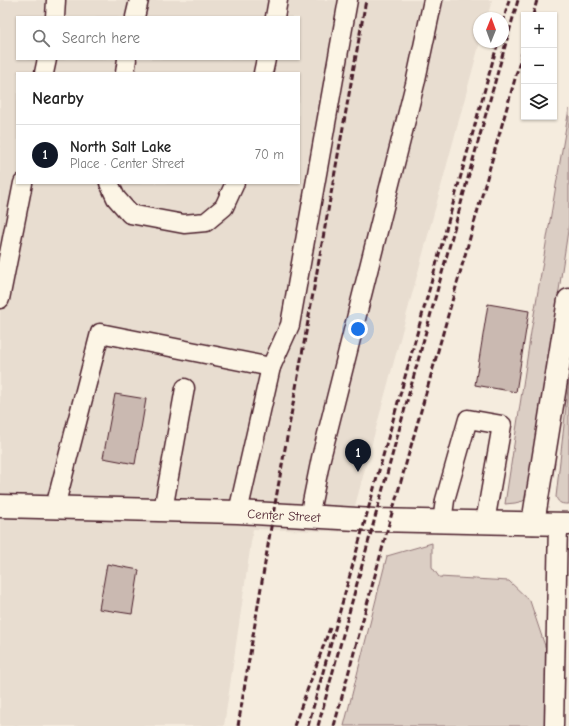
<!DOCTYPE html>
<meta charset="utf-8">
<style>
:root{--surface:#fff;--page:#f2f2f2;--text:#222;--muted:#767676;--line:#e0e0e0;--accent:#111827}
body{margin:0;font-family:"Comic Neue",sans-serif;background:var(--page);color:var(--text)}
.controls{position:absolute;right:12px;top:12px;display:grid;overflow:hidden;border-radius:0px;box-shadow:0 1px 3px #0004}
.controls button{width:36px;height:36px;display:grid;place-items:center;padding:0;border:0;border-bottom:1px solid var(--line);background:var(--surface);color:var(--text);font:20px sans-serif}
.compass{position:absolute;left:473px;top:12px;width:36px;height:36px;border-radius:50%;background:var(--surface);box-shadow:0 1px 3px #0004;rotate:1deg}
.you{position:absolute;left:358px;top:329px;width:14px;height:14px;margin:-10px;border:3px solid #fff;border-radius:50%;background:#1a73e8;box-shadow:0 0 0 6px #1a73e833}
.badge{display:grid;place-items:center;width:26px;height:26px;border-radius:50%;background:var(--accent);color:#fff;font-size:13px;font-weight:700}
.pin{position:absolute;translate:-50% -33px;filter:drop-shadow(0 1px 2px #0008)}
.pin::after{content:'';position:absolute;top:21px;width:14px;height:12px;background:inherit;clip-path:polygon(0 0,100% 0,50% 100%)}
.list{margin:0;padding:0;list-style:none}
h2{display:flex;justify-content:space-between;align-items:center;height:52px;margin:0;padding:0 16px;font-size:17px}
h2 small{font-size:13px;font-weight:400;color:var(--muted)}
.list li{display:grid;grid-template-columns:26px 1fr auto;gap:12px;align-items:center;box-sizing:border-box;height:60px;padding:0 16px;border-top:1px solid var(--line)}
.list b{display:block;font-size:15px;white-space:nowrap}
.list p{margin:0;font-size:13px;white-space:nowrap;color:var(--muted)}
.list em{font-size:13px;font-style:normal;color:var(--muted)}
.icon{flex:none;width:22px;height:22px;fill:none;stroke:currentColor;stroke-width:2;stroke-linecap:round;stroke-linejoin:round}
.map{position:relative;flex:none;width:569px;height:726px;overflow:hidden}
.search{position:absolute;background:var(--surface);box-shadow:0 1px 3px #0004;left:16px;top:16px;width:284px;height:44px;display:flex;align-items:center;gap:10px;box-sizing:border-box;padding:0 14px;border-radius:0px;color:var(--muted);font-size:15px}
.panel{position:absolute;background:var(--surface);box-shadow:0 1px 3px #0004;left:16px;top:72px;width:284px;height:112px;border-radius:0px}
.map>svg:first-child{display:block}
.built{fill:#e8ddd0;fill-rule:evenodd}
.green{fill:#dbcec4;stroke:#927678}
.building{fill:#cab9b1;stroke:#4a1f2b}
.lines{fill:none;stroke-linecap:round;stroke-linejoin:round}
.minor-casing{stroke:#4a1f2b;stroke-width:21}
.major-casing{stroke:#4a1f2b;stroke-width:25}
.highway-casing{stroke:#4a1f2b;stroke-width:25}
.minor{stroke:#fcf5e5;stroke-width:18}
.major{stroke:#fcf5e5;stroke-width:22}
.highway{stroke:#fcf5e5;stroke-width:22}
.rail{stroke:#4a1f2b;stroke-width:3;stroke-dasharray:6 3;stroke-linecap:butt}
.labels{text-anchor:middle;stroke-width:3.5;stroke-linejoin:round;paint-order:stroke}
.street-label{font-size:13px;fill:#4a1f2b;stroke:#fcf5e5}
</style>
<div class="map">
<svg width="569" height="726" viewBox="0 0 569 726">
<rect width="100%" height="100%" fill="#f5ecde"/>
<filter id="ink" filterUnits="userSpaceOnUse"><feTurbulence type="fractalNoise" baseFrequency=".025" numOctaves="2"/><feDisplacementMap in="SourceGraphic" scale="8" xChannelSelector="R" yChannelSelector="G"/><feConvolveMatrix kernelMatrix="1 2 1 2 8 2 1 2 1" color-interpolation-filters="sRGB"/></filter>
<g filter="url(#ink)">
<path class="built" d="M0,0H492L487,18H479V42H480L348,532L253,529L224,726H0ZM17,17H299V59H17ZM17,73H299V183H17Z"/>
<g class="green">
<polygon points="569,109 569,224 550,350 537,459 529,496 523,501 515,503 505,504 531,332"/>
<path d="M569,380V504C562,504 559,504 556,497Z"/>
<polygon points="432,543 432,567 439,577 509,581 530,601 547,652 546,726 344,726 387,556"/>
</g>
<g class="building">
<polygon points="488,304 529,311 516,392 475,385"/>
<polygon points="115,394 146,399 135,464 103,458"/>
<polygon points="107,564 139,570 132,614 99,609"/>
</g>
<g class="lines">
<defs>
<g id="minor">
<polyline points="55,17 56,0"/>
<polyline points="135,17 139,0"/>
<polyline points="275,17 278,0"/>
<polyline points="44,73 47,59"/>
<polyline points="125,73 127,59"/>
<polyline points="263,73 266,59"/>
<polyline points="109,183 116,198 130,214 184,224 206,222 224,207 235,183"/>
<polyline points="0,299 23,183"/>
<polyline points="271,367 290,325 348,0"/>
<polyline points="55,507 100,333 271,367 238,512"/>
<polyline points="163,510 185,388"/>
<polyline points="309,517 321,458 415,84 433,0"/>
<polyline points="442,522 445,500 468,419 502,425 485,522"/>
<polyline points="554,726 558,523"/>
</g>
<polyline id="major" points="0,506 238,512 374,520 569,524"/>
<polyline id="highway" points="533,523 569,300"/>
</defs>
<use href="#minor" class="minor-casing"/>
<use href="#major" class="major-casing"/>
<use href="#highway" class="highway-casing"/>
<use href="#minor" class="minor"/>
<use href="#major" class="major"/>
<use href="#highway" class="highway"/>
<g class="rail">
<polyline points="533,15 537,0"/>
<polyline points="503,23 509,0"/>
<polyline points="238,726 273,515 366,0"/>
<polyline points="294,726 330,628"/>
<polyline points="308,726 498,42"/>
<polyline points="318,726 471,167 518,0"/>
<polyline points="334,726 390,520 524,47"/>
</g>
</g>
</g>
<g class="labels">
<g class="street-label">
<text transform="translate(284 515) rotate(3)" y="5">Center Street</text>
</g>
</g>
</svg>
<div class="controls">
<button>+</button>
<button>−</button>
<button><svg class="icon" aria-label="layers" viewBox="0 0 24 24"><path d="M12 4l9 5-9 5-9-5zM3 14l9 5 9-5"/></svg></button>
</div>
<svg class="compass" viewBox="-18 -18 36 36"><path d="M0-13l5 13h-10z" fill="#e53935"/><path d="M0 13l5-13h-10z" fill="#767676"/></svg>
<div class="you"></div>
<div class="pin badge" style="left:358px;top:472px">1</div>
<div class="search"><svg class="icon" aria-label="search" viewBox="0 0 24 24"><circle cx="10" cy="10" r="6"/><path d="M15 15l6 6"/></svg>Search here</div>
<section class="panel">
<h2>Nearby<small></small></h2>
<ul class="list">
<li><span class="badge">1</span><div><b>North Salt Lake</b><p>Place · Center Street</p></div><em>70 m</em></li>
</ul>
</section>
</div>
